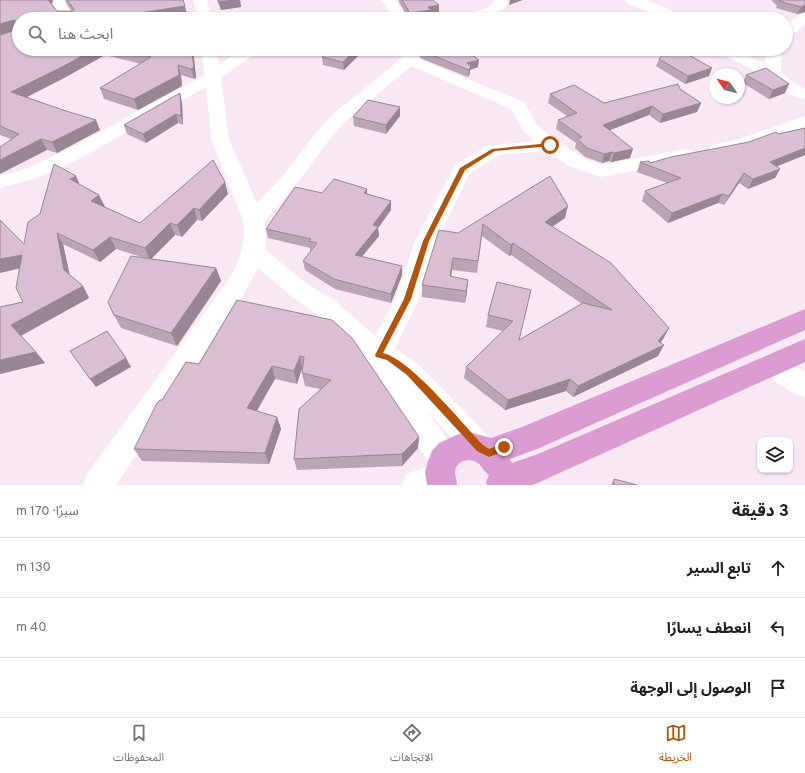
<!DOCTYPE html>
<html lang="ar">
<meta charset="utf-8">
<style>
:root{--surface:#fff;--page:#f2f2f2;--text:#202124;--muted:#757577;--line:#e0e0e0;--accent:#b45309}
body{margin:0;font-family:Overpass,"Noto Sans Arabic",sans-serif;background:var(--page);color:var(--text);direction:rtl}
.controls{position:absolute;right:12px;bottom:12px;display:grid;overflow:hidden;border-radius:8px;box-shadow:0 1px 3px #0004}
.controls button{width:36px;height:36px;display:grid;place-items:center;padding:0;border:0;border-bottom:1px solid var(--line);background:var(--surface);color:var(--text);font:20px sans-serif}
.compass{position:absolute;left:709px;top:68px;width:36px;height:36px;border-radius:50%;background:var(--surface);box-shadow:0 1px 3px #0004;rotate:305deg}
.stop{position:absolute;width:12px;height:12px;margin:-9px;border:3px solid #b45309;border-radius:50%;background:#fff}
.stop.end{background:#b45309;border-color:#fff;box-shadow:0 1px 4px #0008}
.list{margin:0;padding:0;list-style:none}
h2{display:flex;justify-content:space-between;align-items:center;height:52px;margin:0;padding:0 16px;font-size:17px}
h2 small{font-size:13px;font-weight:400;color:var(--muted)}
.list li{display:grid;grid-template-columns:26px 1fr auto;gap:12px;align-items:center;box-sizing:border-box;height:60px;padding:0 16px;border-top:1px solid var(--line)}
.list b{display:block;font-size:15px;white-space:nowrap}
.list em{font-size:13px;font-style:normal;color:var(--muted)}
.icon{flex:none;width:22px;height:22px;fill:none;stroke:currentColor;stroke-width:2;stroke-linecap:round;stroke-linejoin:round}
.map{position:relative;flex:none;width:805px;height:485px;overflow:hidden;direction:ltr}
.search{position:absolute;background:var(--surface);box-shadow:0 1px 3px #0004;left:12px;right:12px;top:12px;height:44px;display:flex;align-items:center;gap:10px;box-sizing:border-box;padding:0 14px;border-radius:22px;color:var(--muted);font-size:15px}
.sheet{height:232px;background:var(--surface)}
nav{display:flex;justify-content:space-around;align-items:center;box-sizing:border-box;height:56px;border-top:1px solid var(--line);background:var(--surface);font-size:11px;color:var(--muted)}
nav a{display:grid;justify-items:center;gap:2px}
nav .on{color:var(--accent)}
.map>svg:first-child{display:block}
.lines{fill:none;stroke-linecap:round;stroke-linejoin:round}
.minor{fill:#fff;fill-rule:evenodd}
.major{fill:#da9cd1;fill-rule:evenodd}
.wall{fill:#bba4b6}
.shaded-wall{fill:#998694}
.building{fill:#dabfd4;stroke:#998694}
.route{fill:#b45309}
</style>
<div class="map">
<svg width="805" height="485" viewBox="0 0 805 485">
<rect width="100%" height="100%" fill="#f7e8f3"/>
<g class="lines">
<g class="minor">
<polygon points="54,0 68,0 66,6 77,19 62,19 52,7"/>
<polygon points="193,0 207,0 212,19 198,19"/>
<polygon points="382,0 396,0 408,19 394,19"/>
<path d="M492,0H506L508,3C495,22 470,19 450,19L452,16L486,9L494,2Z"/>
<path d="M625,0C632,0 639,0 645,0C656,3 675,10 682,19H665L627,3Z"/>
<polygon points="805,13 805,24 791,36 786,37 786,26 800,14"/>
<path d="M202,49H216L219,65L242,49H259L257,52L221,78L229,139L257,203L281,178L320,128L333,114L402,58L395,49H411L421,60L524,102L537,125L557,141L585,159L602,165L686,149L693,151L695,155L693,159L686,161L601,177L571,167L546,151L499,155L470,173L437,241L419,299L395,348L419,365L490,438L495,448L490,458L480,462L470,458L425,408L455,449L459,459L455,469L451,471L454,478L451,485H402L406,474L431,465L374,380L366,364L365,360L316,314L291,296L258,268L242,297L116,485H83L87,474L231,276C241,258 246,241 243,220L211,139L206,87L81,158L37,178L0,188V176L23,170L67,150L204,75ZM411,66L511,109L524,132L534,141L487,146L455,165L415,241L395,299L375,336L334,300L307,284L265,249L266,240L265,221L295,186L332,136L345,122Z"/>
<polygon points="716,49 735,49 765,64 765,54 769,49 783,49 781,54 781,72 794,83 805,89 805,99 790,95 767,77 718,52"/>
<path d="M805,116V127C783,136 735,159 712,153L710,149L712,145L739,139Z"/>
<polygon points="770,354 779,357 805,372 805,398 795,394 761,373 757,365 761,357"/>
</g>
<path class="major" d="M805,309V330L537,449L510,459L512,463L538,454L805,339V362L533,485H487L486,482L489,475C484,472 482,466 478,463C470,457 455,461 455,472C455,476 457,481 457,485H427L425,472L428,461L432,451L439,443L459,434L469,432L491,438L522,427Z"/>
</g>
<g class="wall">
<polygon points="0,0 52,4 57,11 72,11 68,6 65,0 183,0 187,15 162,19 19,19 19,49 193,49 196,77 194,79 181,75 182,86 138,110 104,99 100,88 141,64 105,55 64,78 27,97 100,130 57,153 11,139 0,135"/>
<polygon points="217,0 240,0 241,7 221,10"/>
<polygon points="399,0 433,0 439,13 431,14 431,18 424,19 409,19 399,2"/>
<polygon points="771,0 805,0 805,12 797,14 776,8 777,6"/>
<polygon points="331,49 365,49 344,70 323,65 322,57"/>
<polygon points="416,49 463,49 478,67 470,70 470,73 468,77 422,59 416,52"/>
<polygon points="668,49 692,49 683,52 709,76 685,84 656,66 659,59"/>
<polygon points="746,75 785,93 769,99 743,83"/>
<polygon points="680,89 701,103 697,112 660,123 649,115 609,130 630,158 611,162 609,161 602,163 585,157 575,148 576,143 556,129 558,120 567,116 548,103 550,94 604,103"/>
<polygon points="182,102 183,125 178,123 146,143 127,134 124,125"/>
<polygon points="400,116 386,134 354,126 353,117"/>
<polygon points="805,128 805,155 777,166 780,169 775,178 748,189 739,183 724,205 718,203 668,223 642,201 645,191 667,183 637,172 640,162 650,163 749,142 778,134"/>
<polygon points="76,176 80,185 99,195 105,207 140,223 228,194 202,221 197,220 182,237 175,235 151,259 216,268 221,281 177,346 121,328 114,315 145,258 116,249 100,262 63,244 70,275 83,286 89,298 21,336 36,352 45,363 0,374 0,307 23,302 20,268 24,244 40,214"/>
<polygon points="550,176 565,218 552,226 669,328 663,339 660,343 658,356 573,397 566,391 505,410 464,378 466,367 503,331 486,327 488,315 531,290 519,340 582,304 511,255 509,256 482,236 477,273 452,270 451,276 467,292 465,303 422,297 422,285 458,233"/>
<polygon points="322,193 367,194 391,210 378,228 379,236 362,256 402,275 391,303 335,289 305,270 303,261 311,251 310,251 310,248 268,238 266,229"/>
<polygon points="237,300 419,437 418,448 402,466 297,470 294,459 320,389 305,386 302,373 302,368 297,384 275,379 257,411 277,417 281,429 269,464 142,461 134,449 162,400 199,364"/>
<polygon points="614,479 637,485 611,485"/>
</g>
<g class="shaded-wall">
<polygon points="48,0 53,0 51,8"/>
<polygon points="233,0 240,0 241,7 221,10 219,2"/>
<polygon points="510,0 523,0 509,5"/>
<polygon points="439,5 439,13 431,14 431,18 424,19 410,19 410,13 428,7"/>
<polygon points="805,5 805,12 797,14 801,7"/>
<polygon points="185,6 187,15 162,19 135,19 133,14"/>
<polygon points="14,20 19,30 0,34 0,24"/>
<polygon points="95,49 103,49 105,55 64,78 17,102 11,92"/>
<polygon points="191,49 193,49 196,77 194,79 191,69"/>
<polygon points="356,49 365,49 344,70 343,62"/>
<polygon points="675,49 692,49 673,56"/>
<polygon points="479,60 478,67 470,70 470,73 468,77 469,70 467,63"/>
<polygon points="178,65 181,75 182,86 138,110 134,99"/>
<polygon points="712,68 709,76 685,84 688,76"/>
<polygon points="789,84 785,93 769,99 773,90"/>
<polygon points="180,93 182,102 183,125 181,116"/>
<polygon points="701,103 697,112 660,123 663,114"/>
<polygon points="652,106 649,115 600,134 603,125"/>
<polygon points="400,107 400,116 386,134 386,125"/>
<polygon points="176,114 178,123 146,143 143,134"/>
<polygon points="96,120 100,130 57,153 52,142"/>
<polygon points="41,139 47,150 0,174 0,160"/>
<polygon points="805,148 805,155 765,171 770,162"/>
<polygon points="633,149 630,158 611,162 614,153"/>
<polygon points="612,152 609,161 602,163 604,154"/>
<polygon points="780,169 775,178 748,189 753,179"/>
<polygon points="744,173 739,183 724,205 729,196"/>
<polygon points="76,176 81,188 70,179"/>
<polygon points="225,182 228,194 202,221 199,210"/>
<polygon points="367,189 367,198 364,193"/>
<polygon points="722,194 718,203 668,223 672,213"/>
<polygon points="99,195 105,207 91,201"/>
<polygon points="391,201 391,210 378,228 379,236 356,264 355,255 373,225"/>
<polygon points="568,206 565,218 542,234 545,222"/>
<polygon points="194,208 197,220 182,237 177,225"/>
<polygon points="170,223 175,235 150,260 145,248"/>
<polygon points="57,233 63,244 71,282 64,270"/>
<polygon points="110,237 116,249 100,262 93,250"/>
<polygon points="513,243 511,255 509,256 511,245"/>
<polygon points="22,255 30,266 0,273 0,259"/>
<polygon points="453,258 452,270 449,287 450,276"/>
<polygon points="402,266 402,275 391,303 391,294"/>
<polygon points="216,268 221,281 177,346 171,333"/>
<polygon points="468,280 467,292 465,303 466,291"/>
<polygon points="83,286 89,298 20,336 11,325"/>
<polygon points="669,328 663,339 655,349 664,345 658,356 573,397 578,386 658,341"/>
<polygon points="36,352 45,363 0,374 0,360"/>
<polygon points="300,356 302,368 297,384 294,371"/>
<polygon points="126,358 131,367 96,387 90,379"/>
<polygon points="272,366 275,379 251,420 247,408"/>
<polygon points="570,379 566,391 505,410 508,400"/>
<polygon points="277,417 281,429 269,464 265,453"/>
<polygon points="419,437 418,448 402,466 402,454"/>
</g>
<g class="building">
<polygon points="0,0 48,0 57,11 73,11 74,9 67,0 183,0 185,6 133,14 160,19 19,19 19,49 95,49 60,68 11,92 66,111 96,120 52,142 41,139 0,160 0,147 19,134 0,126 0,35 16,30 16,21 14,20 0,24"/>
<polygon points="219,0 233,0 219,2"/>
<polygon points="402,0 433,0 439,5 428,7 431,10 410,13"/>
<polygon points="781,0 805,0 805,5 801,7 779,1"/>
<polygon points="698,17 702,19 696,19"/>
<polygon points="117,49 191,49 194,67 191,69 178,65 179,75 134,99 100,88 151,57"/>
<polygon points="331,49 356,49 343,62 322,57"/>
<polygon points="420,49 463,49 479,60 467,63 471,66 469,70 422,51"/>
<polygon points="668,49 678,49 712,68 688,76 659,59"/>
<polygon points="766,68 789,84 773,90 746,75"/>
<polygon points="678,84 680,89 701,103 663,114 652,106 603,125 633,149 614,153 612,152 604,154 587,148 577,139 582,137 558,120 577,113 550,94 574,85 604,103"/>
<polygon points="180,93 181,116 176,114 143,134 124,125"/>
<polygon points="368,100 400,107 386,125 353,117"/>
<polygon points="805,128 805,148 770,162 780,169 753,179 744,173 729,196 722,194 672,213 645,191 681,178 640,162 649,161 650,163 671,157 749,142 776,132 778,134"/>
<polygon points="213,160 225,182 199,210 194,208 177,225 170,223 145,248 110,237 93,250 57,233 64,270 83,286 11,325 36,352 0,360 0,307 23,302 16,288 22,255 0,259 0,220 24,244 28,222 40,214 54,164 76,176 70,179 99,195 91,201 140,223"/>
<polygon points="550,176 568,206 545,222 611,263 669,328 658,341 664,345 578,386 570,379 508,400 466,367 513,321 488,315 497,282 531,290 519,340 583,303 612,310 513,243 511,245 483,224 478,261 453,258 450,276 468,280 466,291 422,285 439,230 458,233"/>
<polygon points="334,179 367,189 364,193 391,201 373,225 378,227 355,255 402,266 391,294 334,279 303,261 317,243 309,241 311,239 266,229 295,187 322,193"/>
<polygon points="131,256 216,268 171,333 114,315 108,302"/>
<polygon points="237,300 332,320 352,338 419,437 402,454 294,459 299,409 331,380 302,373 304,357 300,356 294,371 272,366 247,408 277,417 265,453 134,449 157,403 160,400 162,400 186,362 199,364"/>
<polygon points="107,331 126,358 90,379 70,351"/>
<polygon points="614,479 637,485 614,485"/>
</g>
<path class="route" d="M550,143L552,145V146L495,151L465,170L429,241L411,299L383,353C410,359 462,423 483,445L489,449L504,443L507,444L508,447L507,450L489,457L477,451L407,375L387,360L376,357L375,355L404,299L423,241L460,168L492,149Z"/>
</svg>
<div class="controls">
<button><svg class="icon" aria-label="layers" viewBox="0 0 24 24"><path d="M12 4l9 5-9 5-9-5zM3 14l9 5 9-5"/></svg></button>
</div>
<svg class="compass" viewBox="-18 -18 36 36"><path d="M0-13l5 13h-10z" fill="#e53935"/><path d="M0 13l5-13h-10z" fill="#757577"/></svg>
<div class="stop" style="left:550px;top:145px"></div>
<div class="stop end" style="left:504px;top:447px"></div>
<div class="search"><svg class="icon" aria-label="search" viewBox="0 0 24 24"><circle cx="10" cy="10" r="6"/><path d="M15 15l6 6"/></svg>ابحث هنا</div>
</div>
<section class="sheet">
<h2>3 دقيقة<small>سيرًا · 170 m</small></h2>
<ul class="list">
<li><svg class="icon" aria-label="ahead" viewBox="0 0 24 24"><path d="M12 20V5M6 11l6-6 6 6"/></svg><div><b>تابع السير</b></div><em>130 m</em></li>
<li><svg class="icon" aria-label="left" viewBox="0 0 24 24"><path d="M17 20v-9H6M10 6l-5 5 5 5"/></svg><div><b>انعطف يسارًا</b></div><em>40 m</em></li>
<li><svg class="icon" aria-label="arrive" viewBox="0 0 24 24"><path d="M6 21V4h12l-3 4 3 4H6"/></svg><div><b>الوصول إلى الوجهة</b></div></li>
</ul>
</section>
<nav>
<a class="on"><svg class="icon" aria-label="map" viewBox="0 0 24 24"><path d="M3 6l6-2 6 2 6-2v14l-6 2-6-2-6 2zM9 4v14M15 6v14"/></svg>الخريطة</a>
<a><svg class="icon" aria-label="directions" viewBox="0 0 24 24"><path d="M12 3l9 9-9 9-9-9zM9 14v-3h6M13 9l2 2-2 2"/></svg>الاتجاهات</a>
<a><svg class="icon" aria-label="saved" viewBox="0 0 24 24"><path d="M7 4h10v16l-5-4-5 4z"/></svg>المحفوظات</a>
</nav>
